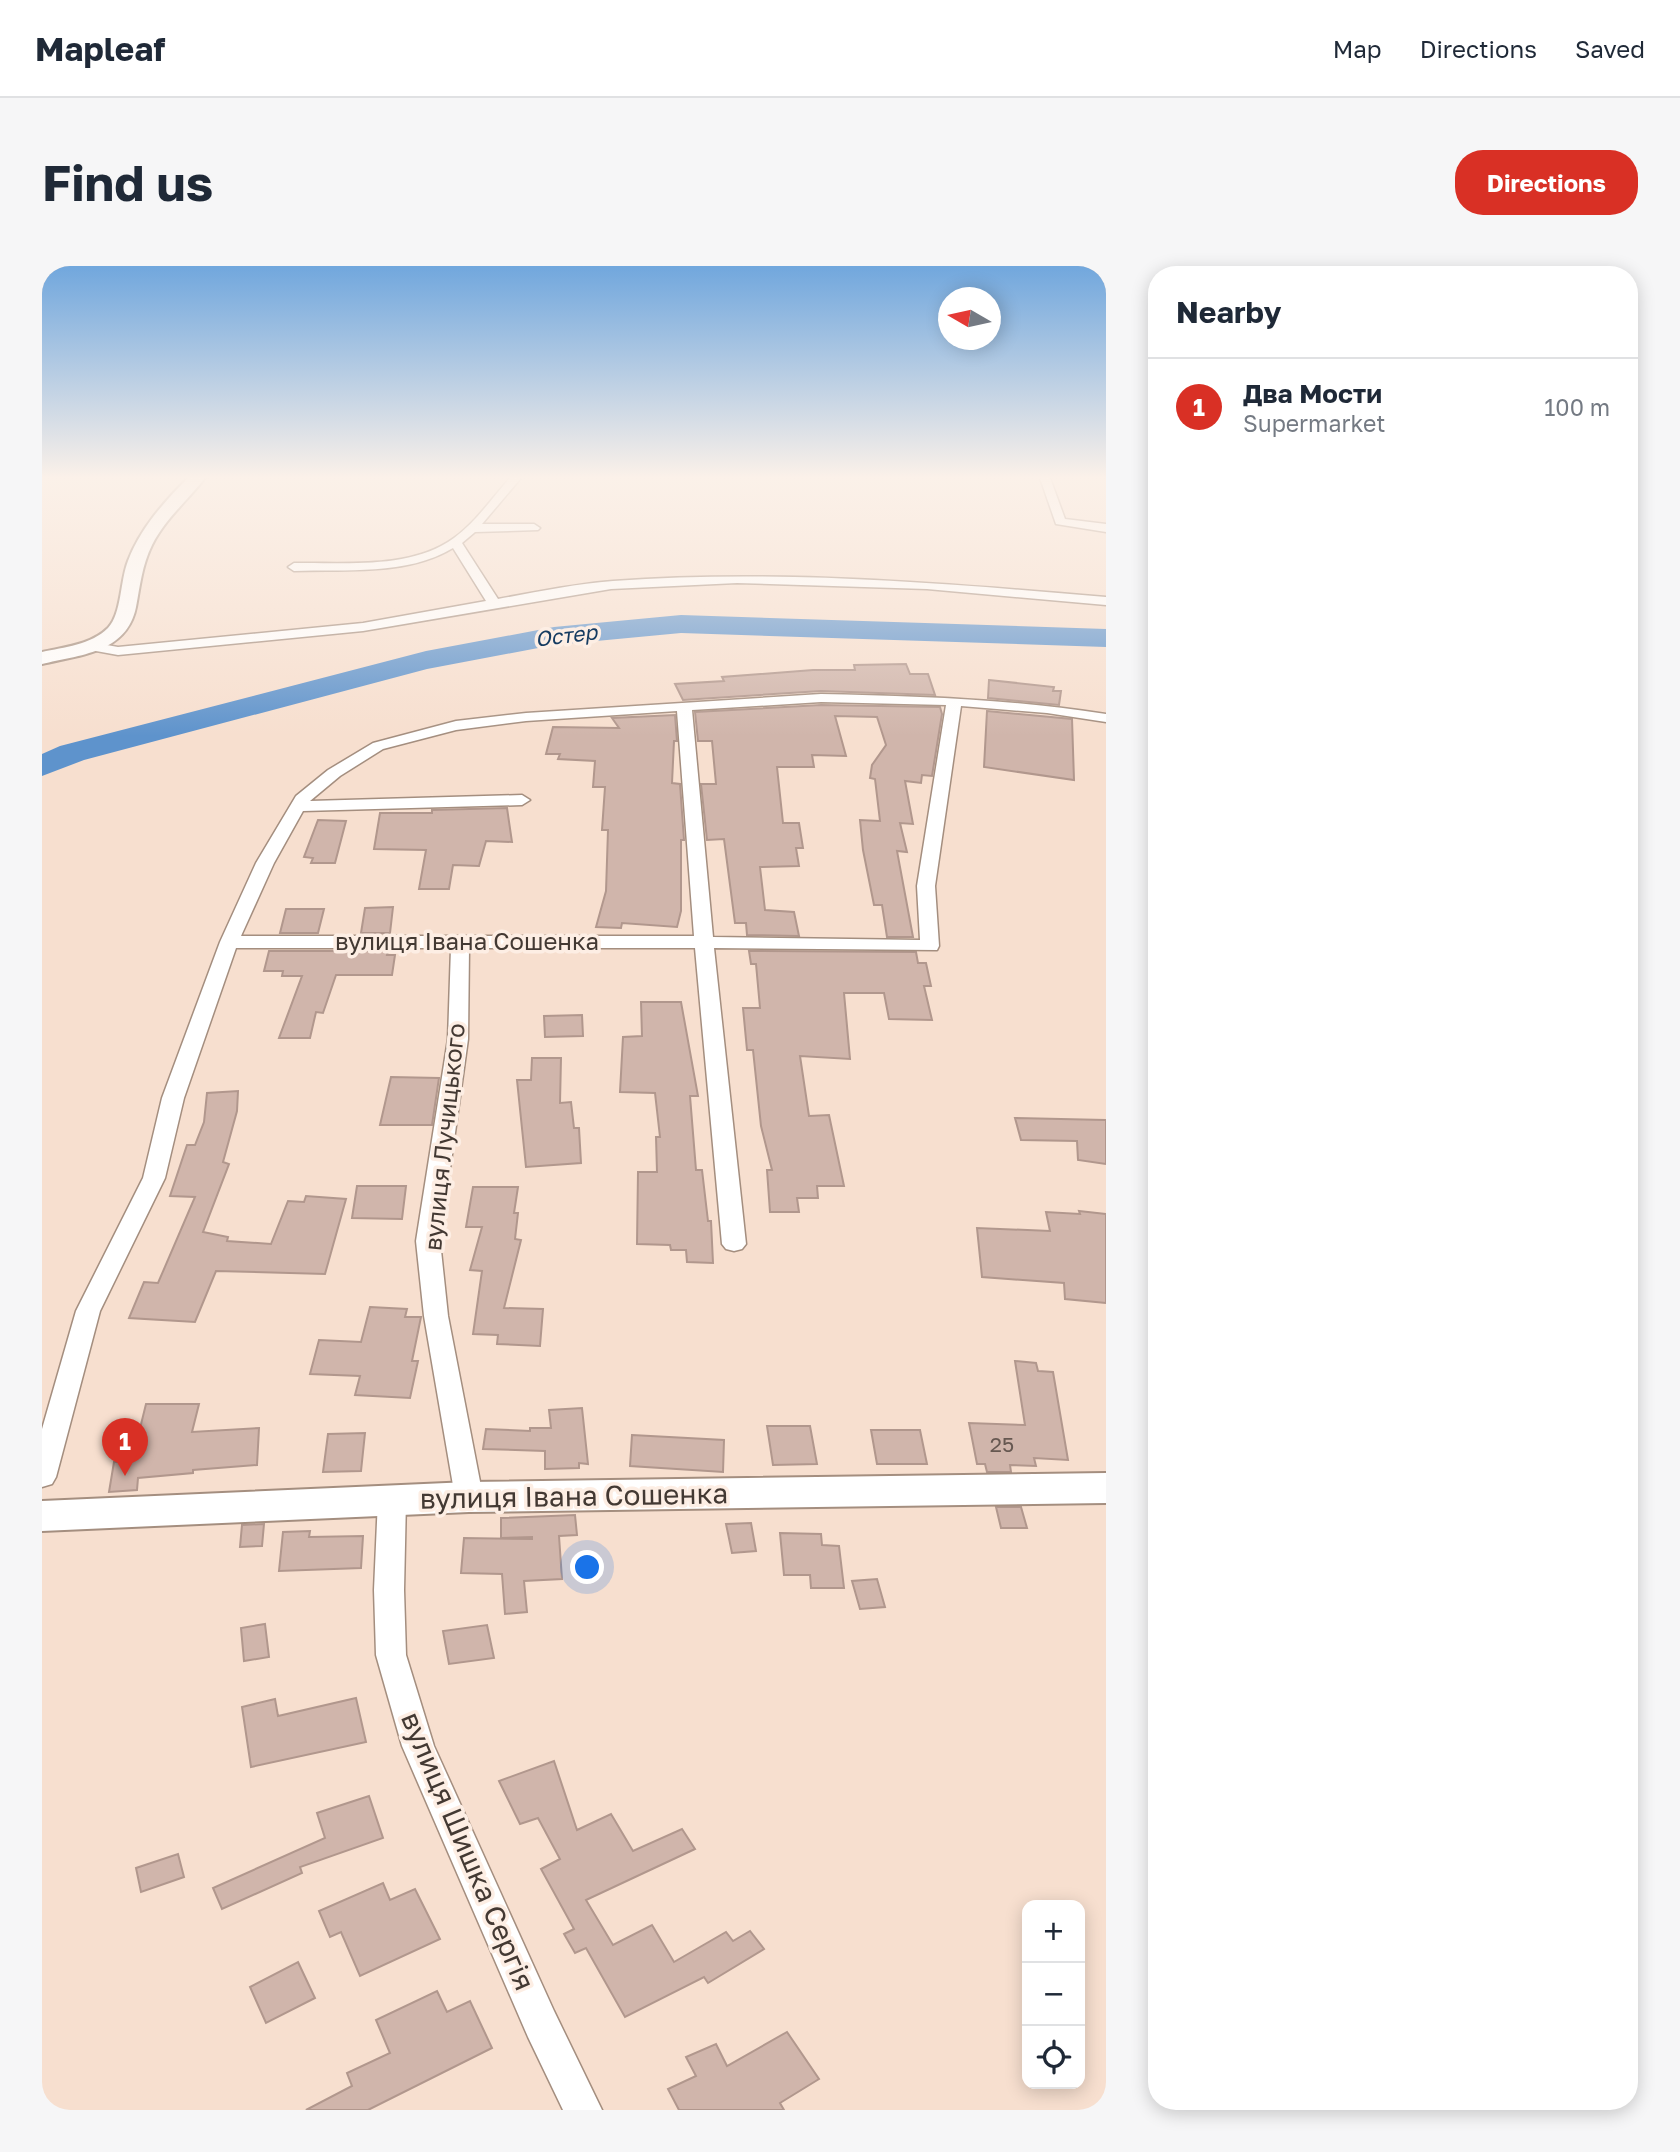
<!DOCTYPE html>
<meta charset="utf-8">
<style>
:root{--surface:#fff;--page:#f6f6f7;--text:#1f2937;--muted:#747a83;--line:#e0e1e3;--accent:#d93025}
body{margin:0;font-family:"Golos Text",sans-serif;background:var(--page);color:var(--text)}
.controls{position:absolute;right:21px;bottom:21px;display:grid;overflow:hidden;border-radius:14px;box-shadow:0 4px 18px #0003}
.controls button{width:63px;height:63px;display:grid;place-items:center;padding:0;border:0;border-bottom:2px solid var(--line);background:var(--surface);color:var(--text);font:35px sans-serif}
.compass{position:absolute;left:896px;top:21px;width:63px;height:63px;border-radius:50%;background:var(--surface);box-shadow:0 4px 18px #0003;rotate:279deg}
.you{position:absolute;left:546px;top:1302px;width:24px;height:24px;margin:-18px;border:5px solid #fff;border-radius:50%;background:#1a73e8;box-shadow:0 0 0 10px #1a73e833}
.badge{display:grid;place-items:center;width:46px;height:46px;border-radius:50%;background:var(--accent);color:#fff;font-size:23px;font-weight:700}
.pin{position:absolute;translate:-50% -58px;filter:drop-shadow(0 2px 4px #0008)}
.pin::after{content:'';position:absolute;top:37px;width:24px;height:21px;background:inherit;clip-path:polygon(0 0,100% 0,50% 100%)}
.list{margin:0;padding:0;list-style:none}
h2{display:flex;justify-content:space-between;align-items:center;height:91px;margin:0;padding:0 28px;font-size:30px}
h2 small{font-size:23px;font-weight:400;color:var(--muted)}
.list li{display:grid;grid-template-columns:46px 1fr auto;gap:21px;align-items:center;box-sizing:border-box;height:98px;padding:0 28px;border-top:2px solid var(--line)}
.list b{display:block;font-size:26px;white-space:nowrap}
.list p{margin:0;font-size:23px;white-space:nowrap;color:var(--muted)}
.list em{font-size:23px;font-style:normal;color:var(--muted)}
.icon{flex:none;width:38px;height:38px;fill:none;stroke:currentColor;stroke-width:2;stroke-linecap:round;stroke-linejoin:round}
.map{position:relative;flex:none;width:1064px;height:1844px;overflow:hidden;border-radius:28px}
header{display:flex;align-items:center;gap:42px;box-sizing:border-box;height:98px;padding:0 35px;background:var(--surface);border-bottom:2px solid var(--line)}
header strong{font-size:33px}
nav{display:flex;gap:38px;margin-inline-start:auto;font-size:24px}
.intro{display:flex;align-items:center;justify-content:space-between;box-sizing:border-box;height:168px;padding:0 42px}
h1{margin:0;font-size:49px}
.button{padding:18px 32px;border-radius:28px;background:var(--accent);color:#fff;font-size:24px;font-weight:700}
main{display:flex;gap:42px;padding:0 42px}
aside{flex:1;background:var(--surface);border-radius:28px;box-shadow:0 4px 18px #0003}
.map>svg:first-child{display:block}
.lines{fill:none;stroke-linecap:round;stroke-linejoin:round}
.river{fill:#5e93cc;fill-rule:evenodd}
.building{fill:#d0b5ab;stroke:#b1978d;stroke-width:2}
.street-casing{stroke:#a48e7f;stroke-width:3}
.secondary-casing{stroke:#a48e7f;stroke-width:4}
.street{fill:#fff;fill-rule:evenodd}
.secondary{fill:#fff;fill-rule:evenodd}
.labels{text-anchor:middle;stroke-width:7;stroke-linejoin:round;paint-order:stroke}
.far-water-label{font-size:21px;font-style:italic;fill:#153b61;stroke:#fdeee4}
.number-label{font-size:21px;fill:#665851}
.street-label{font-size:24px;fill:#433933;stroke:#fdeee4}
.near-street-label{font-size:28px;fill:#433933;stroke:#fdeee4}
</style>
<header>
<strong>Mapleaf</strong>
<nav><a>Map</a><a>Directions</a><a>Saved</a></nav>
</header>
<div class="intro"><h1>Find us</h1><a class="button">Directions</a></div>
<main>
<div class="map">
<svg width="1064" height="1844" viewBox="0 0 1064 1844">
<rect width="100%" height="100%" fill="#f7dfcf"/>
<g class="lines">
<polygon class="river" points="639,349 1064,363 1064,381 639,367 512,379 385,403 42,494 0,510 0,488 18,480 384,385 512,361"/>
</g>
<g class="building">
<polygon points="864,398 868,408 886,408 893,429 779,425 641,434 633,418 682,415 680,411 771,404 813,404 812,399"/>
<polygon points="947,414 1012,421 1011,425 1019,425 1017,439 946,432"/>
<polygon points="779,439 898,441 900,448 890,510 880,509 879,517 863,515 871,558 858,557 865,586 855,585 871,671 845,671 840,639 832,639 821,584 818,554 838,555 833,513 828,512 830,499 844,479 835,451 793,450 804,490 770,489 772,501 735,501 741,557 757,557 761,582 754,582 757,600 718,601 723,644 752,646 757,670 705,669 704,657 693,657 682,573 665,574 659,518 674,518 670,475 656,475 653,446"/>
<polygon points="945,445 1030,453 1032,514 942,501"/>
<polygon points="633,449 635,475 632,475 630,517 638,518 642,574 639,574 639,645 635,661 580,657 579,662 554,661 564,625 566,564 560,564 563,521 551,521 553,495 516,493 518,488 504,488 511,461 577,462 570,452"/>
<polygon points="465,542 470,576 444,575 437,600 411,599 407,623 377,623 384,584 332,583 338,547 390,547 390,544"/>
<polygon points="276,554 304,555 293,597 269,597 271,592 262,591"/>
<polygon points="351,641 348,667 319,667 323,642"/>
<polygon points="244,643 282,643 276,667 238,667"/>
<polygon points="227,685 346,685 345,689 353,689 350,709 294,709 281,747 274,746 268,772 237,772 260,710 240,710 241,705 222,705"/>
<polygon points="707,685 874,686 876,697 884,697 889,720 882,720 890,754 847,753 842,727 802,727 808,793 758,790 767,850 787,849 802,920 775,920 776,932 755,932 757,946 728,946 725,904 730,904 719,860 711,784 705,784 701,742 718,742 714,698 709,698"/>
<polygon points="599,736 639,736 656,830 648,830 654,904 660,904 666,955 669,955 671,997 645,996 644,984 629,984 628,979 595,978 596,906 615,906 614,871 618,871 613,827 578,826 581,771 600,770"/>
<polygon points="540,749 541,770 503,771 502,750"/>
<polygon points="490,792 519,792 518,837 529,836 532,862 537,862 539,897 484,901 475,814 489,814"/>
<polygon points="349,811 397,812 390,859 338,859"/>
<polygon points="196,825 195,845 181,896 187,898 161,966 186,971 185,975 229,978 246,935 262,936 264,930 304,933 283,1008 174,1005 153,1056 87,1052 102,1016 116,1017 153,931 128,930 145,879 153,879 162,856 165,827"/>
<polygon points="973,852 1064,854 1064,898 1036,894 1035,875 979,874"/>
<polygon points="315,920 364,920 360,953 310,952"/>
<polygon points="431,921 476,921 472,947 476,947 473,973 479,974 462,1042 501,1043 498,1080 455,1078 456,1069 431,1068 440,1005 428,1004 440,961 424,961"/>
<polygon points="1037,945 1064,948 1064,1037 1023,1033 1022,1017 940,1011 935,962 1008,965 1004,946 1038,948"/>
<polygon points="328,1041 365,1043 363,1051 379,1051 370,1095 376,1095 368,1132 313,1129 318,1110 268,1108 277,1074 319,1076"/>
<polygon points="973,1095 994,1097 996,1105 1011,1106 1026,1194 992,1192 994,1200 968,1199 969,1206 945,1206 943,1198 935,1198 927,1157 983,1159"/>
<polygon points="104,1138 157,1138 150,1166 217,1162 215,1199 151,1204 151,1207 96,1212 95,1224 67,1226 72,1196 90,1195"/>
<polygon points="540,1142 546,1198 537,1197 537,1202 503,1203 503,1185 441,1183 444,1163 488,1165 488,1162 509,1162 507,1144"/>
<polygon points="725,1160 768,1160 775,1198 731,1199"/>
<polygon points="829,1164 878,1164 885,1198 835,1198"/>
<polygon points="323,1167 319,1205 281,1206 286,1168"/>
<polygon points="590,1169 682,1174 681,1206 588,1200"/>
<polygon points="954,1241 979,1241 985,1262 959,1262"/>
<polygon points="533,1249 535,1269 517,1270 520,1313 482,1315 485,1346 463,1348 460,1308 419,1307 422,1272 490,1273 490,1271 459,1272 459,1252"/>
<polygon points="709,1257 714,1285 690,1287 684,1258"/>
<polygon points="222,1258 220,1280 198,1281 200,1259"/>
<polygon points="268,1265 267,1271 321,1270 319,1302 237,1305 241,1266"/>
<polygon points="738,1267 779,1268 780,1279 797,1280 802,1322 769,1322 768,1309 742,1309"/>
<polygon points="835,1313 843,1341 818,1343 810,1315"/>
<polygon points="223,1358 227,1391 202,1395 199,1362"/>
<polygon points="445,1359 452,1392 407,1398 401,1365"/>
<polygon points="314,1432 324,1476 209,1501 200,1441 233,1433 236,1450"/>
<polygon points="512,1495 535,1564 569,1548 591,1585 640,1563 653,1583 544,1634 571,1679 610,1659 632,1696 684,1666 691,1675 708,1665 722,1683 666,1717 662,1711 583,1751 544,1682 533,1687 522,1668 532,1663 499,1603 518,1593 496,1552 478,1558 457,1515"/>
<polygon points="327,1530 341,1572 258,1601 260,1607 180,1643 171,1622 283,1572 275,1547"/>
<polygon points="136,1588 142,1611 99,1626 94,1602"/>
<polygon points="341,1617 348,1634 373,1623 398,1673 318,1710 299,1666 288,1671 277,1645"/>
<polygon points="256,1696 273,1732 224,1757 208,1721"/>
<polygon points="395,1725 405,1746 428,1735 450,1782 326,1844 264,1844 310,1820 305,1807 348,1787 334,1754"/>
<polygon points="745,1766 777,1813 738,1837 742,1844 637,1844 626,1823 654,1810 644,1791 674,1778 685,1800"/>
</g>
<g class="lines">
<defs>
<g id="street">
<path d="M468,212H479L440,258H492L498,262L496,264L433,266L420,277L456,333C494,326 532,318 571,315C736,303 900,317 1064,331V339L885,323L695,317L569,323L321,365L76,389L43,383L41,380L48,376L76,381L321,357L444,335L411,282C365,310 303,303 252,305L246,301L252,297C303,296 368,304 412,272C434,256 450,232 468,212Z"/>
<polygon points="998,212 1008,212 1023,253 1064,258 1064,266 1014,258"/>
<path d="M779,428C875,430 969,433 1064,448V456L1005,447L919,440L893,620L897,680L895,684L672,682L704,978L700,983L692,985L684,983L680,978L653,682H427L426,773L398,975L406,1050L441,1231L437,1238L427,1241L417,1238L413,1231L382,1050L374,975L406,773L409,682H194L142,832L123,912L58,1045L14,1211L10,1218L0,1221V1163L34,1045L101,912L120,832L178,676L214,597L254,530L286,504L331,477L414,455L484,447ZM779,436L904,439L875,620L878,674L671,671L650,444ZM635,445L652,670H199L232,597L261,545L480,539L488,534L480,529L268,535L298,510L341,483L414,464L484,455Z"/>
<polygon points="350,1223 360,1226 364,1233 362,1324 364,1389 392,1480 512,1745 560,1844 521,1844 486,1771 360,1480 334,1389 332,1324 336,1233 340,1226"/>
</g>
<g id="secondary">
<path d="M146,212H163C145,235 123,253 110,279C100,299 98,320 94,341C85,387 37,389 0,398V386C22,381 49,379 66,362C80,347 78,315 86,295C98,263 122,236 146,212Z"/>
<polygon points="1064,1207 1064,1237 427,1246 0,1265 0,1235 427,1216"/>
</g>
</defs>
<use href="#street" class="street-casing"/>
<use href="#secondary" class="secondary-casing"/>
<use href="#street" class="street"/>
<use href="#secondary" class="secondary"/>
</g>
<linearGradient id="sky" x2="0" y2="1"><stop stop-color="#71a7dd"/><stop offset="0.45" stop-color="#fbf1e9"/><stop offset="1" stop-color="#fbf1e9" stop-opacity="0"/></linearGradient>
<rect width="1064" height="470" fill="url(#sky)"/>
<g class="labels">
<g class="far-water-label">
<text transform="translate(524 370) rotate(-7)" y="7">Остер</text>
</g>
<g class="number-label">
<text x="960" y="1186">25</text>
</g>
<g class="street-label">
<text x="425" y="684">вулиця Івана Сошенка</text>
<text transform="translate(403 871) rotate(-84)" y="8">вулиця Лучицького</text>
</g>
<g class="near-street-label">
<text transform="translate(532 1230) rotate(-1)" y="10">вулиця Івана Сошенка</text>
<text transform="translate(426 1585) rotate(67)" y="10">вулиця Шишка Сергія</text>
</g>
</g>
</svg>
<div class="controls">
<button>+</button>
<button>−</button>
<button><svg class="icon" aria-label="locate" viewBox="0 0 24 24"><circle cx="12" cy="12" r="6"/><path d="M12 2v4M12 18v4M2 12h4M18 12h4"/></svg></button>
</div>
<svg class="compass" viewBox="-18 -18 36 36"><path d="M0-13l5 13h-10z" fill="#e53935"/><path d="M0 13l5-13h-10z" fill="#747a83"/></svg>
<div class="you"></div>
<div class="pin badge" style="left:83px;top:1210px">1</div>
</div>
<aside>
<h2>Nearby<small></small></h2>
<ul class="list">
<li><span class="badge">1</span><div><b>Два Мости</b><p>Supermarket</p></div><em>100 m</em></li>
</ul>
</aside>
</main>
